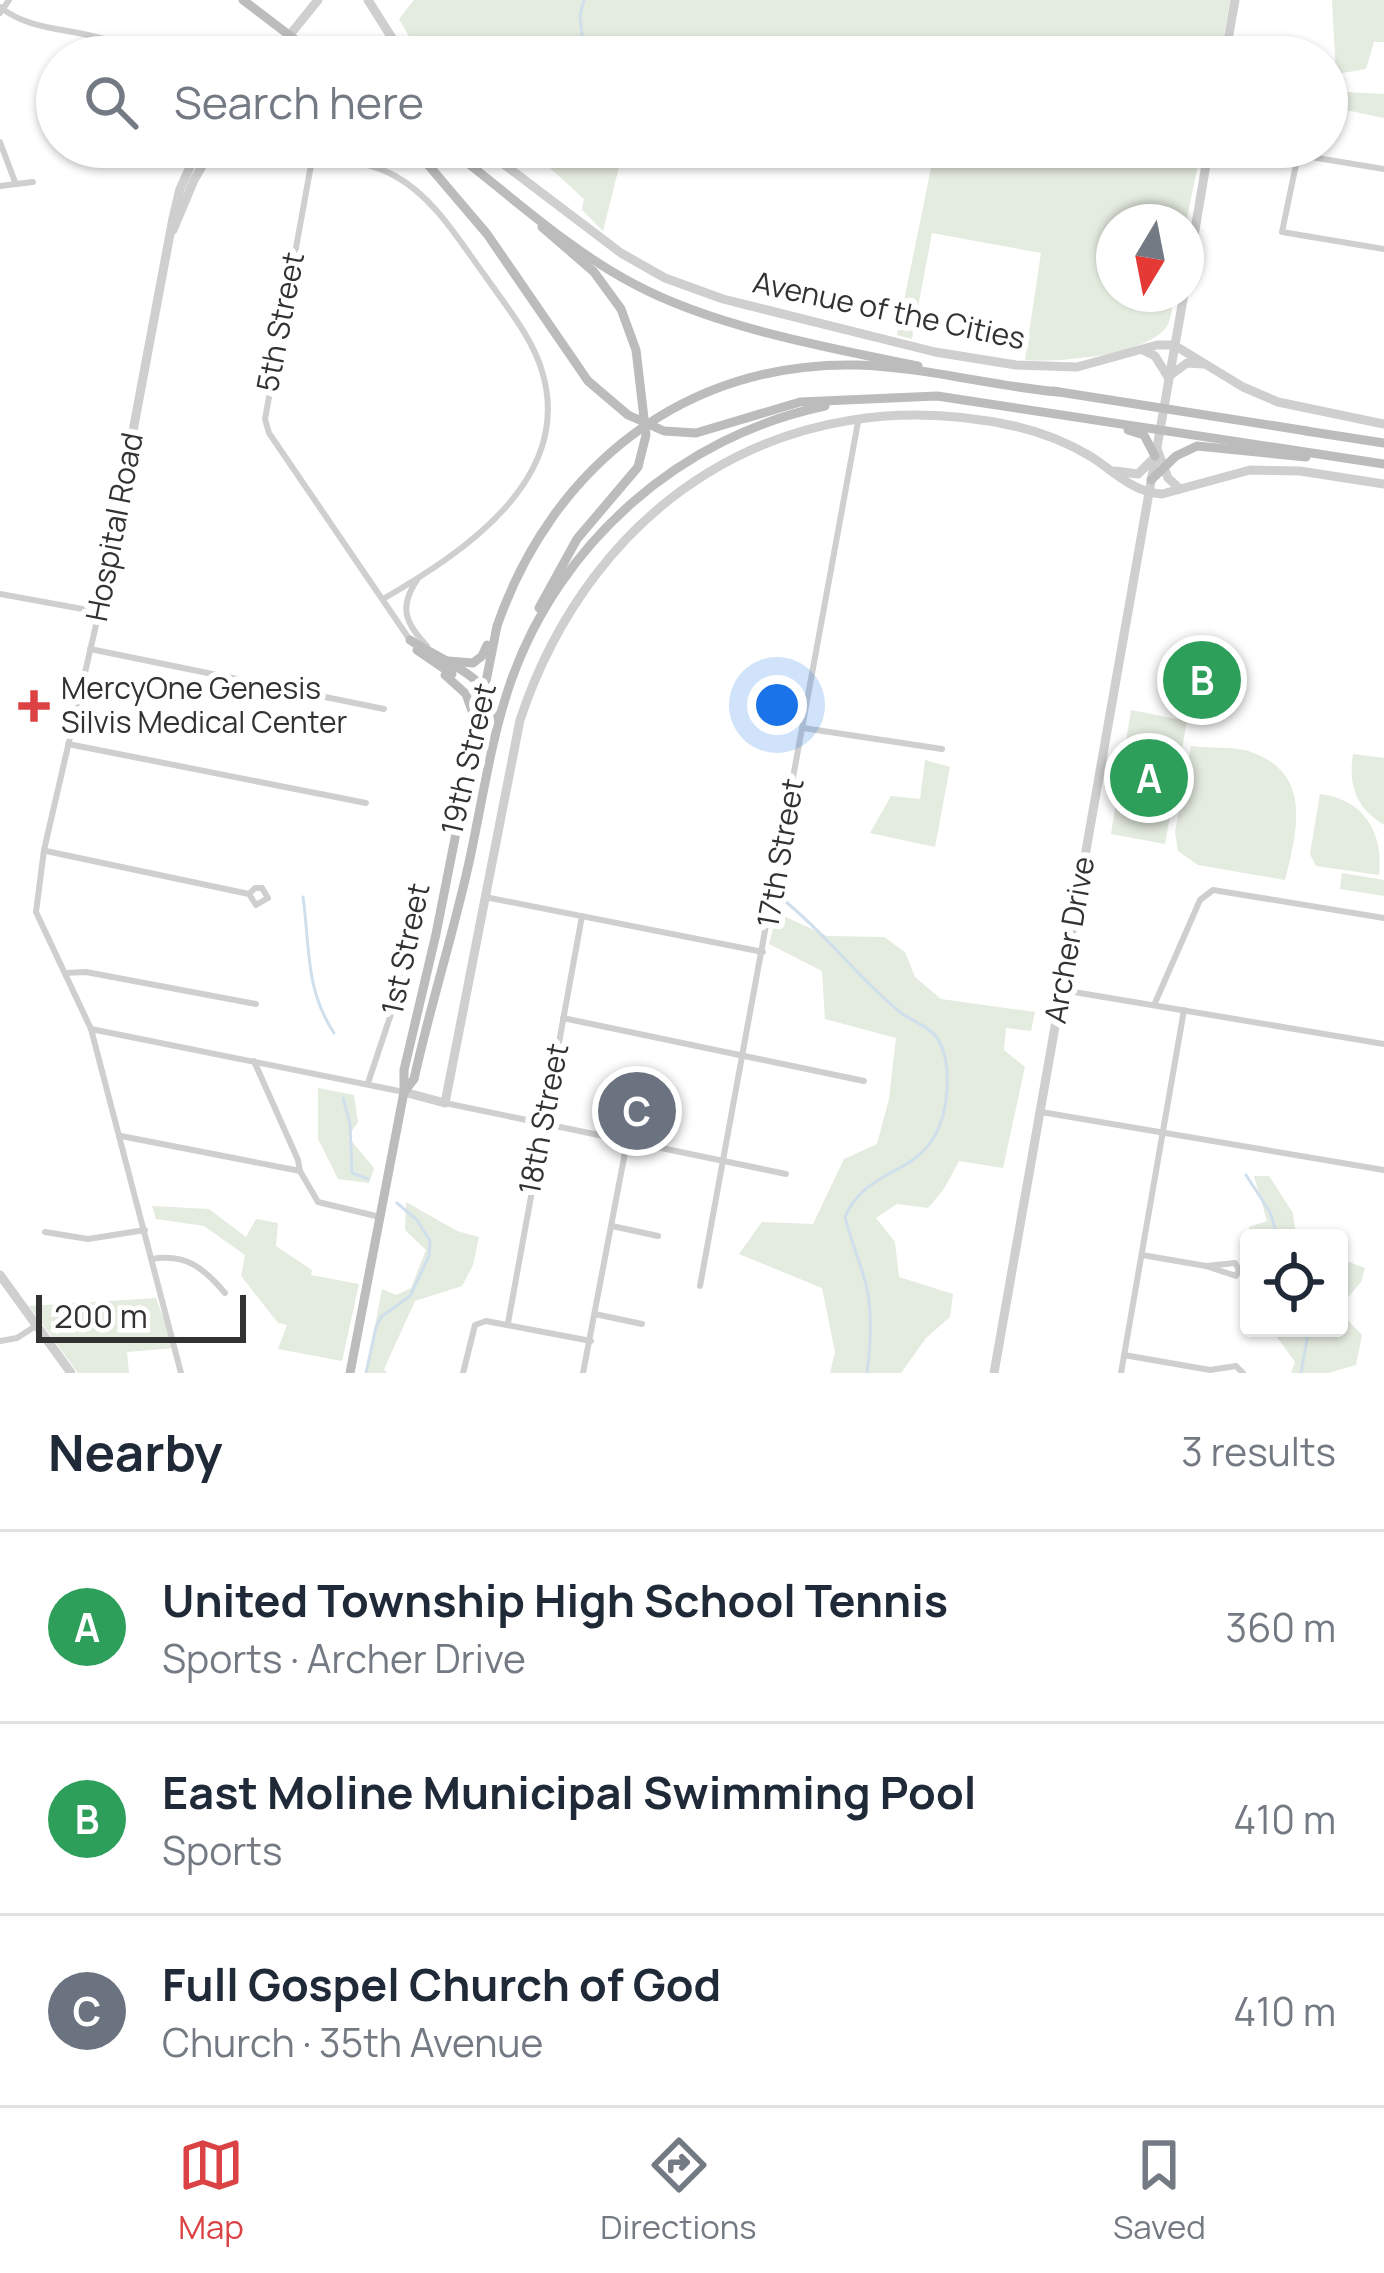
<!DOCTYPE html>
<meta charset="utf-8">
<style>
:root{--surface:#fff;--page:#f6f6f7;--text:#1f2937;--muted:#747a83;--line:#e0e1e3;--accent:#db4244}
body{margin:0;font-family:Manrope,sans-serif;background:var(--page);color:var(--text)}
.controls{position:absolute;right:36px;bottom:36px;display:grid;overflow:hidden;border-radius:12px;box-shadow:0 3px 9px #0004}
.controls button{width:108px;height:108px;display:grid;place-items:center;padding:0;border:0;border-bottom:3px solid var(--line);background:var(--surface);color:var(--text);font:60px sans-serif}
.compass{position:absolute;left:1096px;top:204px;width:108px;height:108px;border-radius:50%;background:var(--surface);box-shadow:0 3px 9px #0004;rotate:190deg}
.scale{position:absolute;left:36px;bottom:30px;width:210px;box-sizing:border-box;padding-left:12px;border:6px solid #323232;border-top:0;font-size:33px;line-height:42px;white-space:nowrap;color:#323232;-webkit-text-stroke:9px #fff;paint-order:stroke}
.you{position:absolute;left:777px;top:705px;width:42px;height:42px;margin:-30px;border:9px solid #fff;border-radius:50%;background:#1a73e8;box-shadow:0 0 0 18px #1a73e833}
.badge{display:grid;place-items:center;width:78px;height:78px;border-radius:50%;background:var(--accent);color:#fff;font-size:39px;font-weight:700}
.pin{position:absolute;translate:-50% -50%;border:6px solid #fff;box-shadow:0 3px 12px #0006}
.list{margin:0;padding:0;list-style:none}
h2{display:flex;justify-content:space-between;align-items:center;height:156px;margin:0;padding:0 48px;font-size:51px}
h2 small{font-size:39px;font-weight:400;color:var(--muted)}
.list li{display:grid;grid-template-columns:78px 1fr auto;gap:36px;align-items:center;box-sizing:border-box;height:192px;padding:0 48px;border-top:3px solid var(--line)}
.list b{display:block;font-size:45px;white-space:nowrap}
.list p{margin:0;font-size:39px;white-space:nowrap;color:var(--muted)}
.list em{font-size:39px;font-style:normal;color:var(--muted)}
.icon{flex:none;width:66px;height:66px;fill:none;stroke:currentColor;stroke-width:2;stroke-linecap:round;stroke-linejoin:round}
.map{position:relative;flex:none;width:1384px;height:1373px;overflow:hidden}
.search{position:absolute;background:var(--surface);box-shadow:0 3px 9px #0004;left:36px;right:36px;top:36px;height:132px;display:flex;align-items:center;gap:30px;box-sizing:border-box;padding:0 42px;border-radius:66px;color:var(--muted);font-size:45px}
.sheet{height:732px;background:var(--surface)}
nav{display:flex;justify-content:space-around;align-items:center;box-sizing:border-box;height:168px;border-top:3px solid var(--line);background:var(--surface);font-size:33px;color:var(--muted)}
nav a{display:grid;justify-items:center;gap:6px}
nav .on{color:var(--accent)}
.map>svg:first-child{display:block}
.green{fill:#e4ebdf}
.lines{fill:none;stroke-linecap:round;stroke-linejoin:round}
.stream{stroke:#d0dfec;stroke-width:3}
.minor{stroke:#cfcfcf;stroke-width:6}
.tertiary{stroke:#cfcfcf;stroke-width:9}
.secondary{stroke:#bcbcbc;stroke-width:9}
.poi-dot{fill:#db4244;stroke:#fff;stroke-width:4.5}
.labels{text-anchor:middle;stroke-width:12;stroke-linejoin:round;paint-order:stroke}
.street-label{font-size:30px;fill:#323232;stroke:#fff}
.poi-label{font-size:30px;fill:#323232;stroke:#fff;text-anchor:start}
</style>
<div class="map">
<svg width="1384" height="1373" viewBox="0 0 1384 1373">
<rect width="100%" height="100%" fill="#fff"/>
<g class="green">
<polygon points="414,0 1230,0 1220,57 421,57 399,19"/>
<polygon points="1332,0 1384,0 1384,42 1374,42 1366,69 1336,74"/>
<polygon points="1327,91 1384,94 1384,118 1327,106"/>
<polygon points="535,147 624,147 603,231 582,210 584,199 551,169"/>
<path d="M832,147H1193L1201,150L1186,223L1114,222V294H1174C1172,306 1172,322 1164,330C1141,355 1059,363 1025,360L1041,253L932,233L912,339L897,335L931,168Z"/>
<polygon points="1131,710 1187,721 1165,844 1111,834"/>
<path d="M1191,746C1210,749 1229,746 1248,751C1314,772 1297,831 1285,880L1198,865L1178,851L1175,832Z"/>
<path d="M1353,754L1384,758V825C1356,808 1348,785 1353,754Z"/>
<polygon points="925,760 950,767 935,847 870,833 891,796 920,799"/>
<path d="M1320,794C1363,799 1384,832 1379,875L1316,866L1310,854Z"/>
<polygon points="1342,873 1384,880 1384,896 1340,889"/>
<polygon points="777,913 827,936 884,937 905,952 915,977 941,999 1035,1012 1031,1031 1006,1028 1004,1050 1025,1067 1003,1168 959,1161 944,1189 928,1208 897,1204 876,1218 895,1242 899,1277 953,1294 950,1317 926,1338 901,1373 830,1373 835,1352 822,1288 739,1254 762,1222 813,1224 844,1159 877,1144 889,1099 896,1038 825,1019 822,971 769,944"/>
<polygon points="318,1088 354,1095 358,1122 348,1137 374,1168 369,1183 338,1179 318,1139"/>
<polygon points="1254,1176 1269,1176 1293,1213 1296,1238 1250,1238 1249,1227 1267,1221"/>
<polygon points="406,1202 457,1231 479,1237 473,1265 462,1286 415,1301 384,1369 387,1373 366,1373 382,1289 396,1295 411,1288 426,1250 405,1230"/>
<polygon points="152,1206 209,1209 246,1237 256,1219 278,1223 276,1246 312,1270 311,1275 359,1284 342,1361 278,1349 287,1325 278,1323 241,1276 245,1255 204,1226 156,1219"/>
<polygon points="1339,1258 1365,1268 1361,1282 1339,1308"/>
<polygon points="156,1298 175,1348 127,1352 129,1373 78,1373 29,1306"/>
<polygon points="1339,1311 1362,1335 1356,1365 1328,1373 1291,1373 1295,1362 1277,1337 1278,1328 1339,1328"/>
</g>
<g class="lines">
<g class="stream">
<polyline points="584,0 580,15 584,57"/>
<path d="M303,897C310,947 305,989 334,1033"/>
<path d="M786,902C827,935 859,979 900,1012C912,1021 930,1027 938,1039C953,1065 949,1113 933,1139C909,1176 865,1171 845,1217C850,1237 857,1255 863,1274C873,1303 871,1343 867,1373"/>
<polyline points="343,1098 350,1124 352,1173 368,1179"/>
<polyline points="1246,1175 1270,1212 1278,1238"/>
<polyline points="366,1373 376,1327 381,1317 410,1296 429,1256 430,1241 417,1220 397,1203"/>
<polyline points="1301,1373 1309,1328"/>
</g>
<g class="minor">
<path d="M0,7C40,39 98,23 137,57"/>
<polyline points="0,13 9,0"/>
<polyline points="0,142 15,182"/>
<path d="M290,147C324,159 362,158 395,176C434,197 460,242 486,277C506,306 532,337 542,371C575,479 463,553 383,599"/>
<polyline points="1250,147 1384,169"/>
<polyline points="313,154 265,419 269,433 410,640"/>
<polyline points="1298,155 1282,232 1384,249"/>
<polyline points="0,186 33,182"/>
<path d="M417,580C398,608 406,624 427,646"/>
<polyline points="0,594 99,612 44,850 36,912 91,1029 181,1373"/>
<polyline points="90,649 384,709"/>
<polyline points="803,728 942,749"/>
<polyline points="68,744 366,803"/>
<polyline points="46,851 249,894 255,888 262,888 268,898 256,905 249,894"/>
<polyline points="485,897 763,952"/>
<polyline points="65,973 86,972 256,1004"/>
<polyline points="1062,990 1384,1044"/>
<polyline points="1155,1003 1200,900 1213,890 1384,918"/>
<polyline points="563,1018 864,1081"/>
<polyline points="91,1029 404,1092"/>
<polyline points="254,1061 298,1160 300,1171"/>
<polyline points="368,1083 410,957"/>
<polyline points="445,1103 786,1174"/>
<polyline points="1041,1112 1384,1170"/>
<polyline points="121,1136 300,1171 318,1202 380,1217"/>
<polyline points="612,1226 658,1236"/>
<polyline points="45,1232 88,1239 145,1230"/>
<polyline points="1142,1255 1206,1266 1236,1276 1239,1270 1235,1263 1206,1266"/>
<path d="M152,1259C185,1253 204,1268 225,1293"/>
<polyline points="700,1286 858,422"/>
<polyline points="595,1314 642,1324"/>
<polyline points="508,1323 582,916"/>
<polyline points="0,1341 17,1338 34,1327"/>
<polyline points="1124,1355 1210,1370 1236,1366 1243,1373"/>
<polyline points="463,1373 475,1325 486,1321 591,1341"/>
<polyline points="583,1373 627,1142"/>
<polyline points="1121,1373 1184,1010"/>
</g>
<g class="tertiary">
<polyline points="368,0 404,57"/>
<polyline points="272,57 318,0"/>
<polyline points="1225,57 1235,0"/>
<polyline points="481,147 621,253 665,278 723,299 935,352 1016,365 1077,367 1157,345 1174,345 1243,387 1278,402 1384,424"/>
<polyline points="173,230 194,180 213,147"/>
<polyline points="1186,283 1209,147"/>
<polyline points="1143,350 1155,356 1168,377 1187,363 1203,364"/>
<polyline points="1157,449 1168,478 1180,489"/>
<polyline points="1115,471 1138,474 1152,460"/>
<polyline points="99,612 173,218 180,189 199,147"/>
<path d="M404,1092L445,1103L520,720C592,503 784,376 1014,426C1041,432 1066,442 1090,456C1114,471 1132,492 1162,494L1250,470L1300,471L1384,484"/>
<polyline points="0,1275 71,1373"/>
<polyline points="994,1373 1184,294"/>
</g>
<g class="secondary">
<polyline points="243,0 318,57"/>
<polyline points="413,147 487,234 588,381 628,415 664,431 696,433 800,402 937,396 1384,464"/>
<path d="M447,147C508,193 567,249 634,284C714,327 829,348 918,366"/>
<polyline points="1053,391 1307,431"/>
<polyline points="1128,430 1144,435 1155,456"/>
<polyline points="1306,431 1384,443"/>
<polyline points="1151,480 1176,456 1197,446 1306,457"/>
<polyline points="539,608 577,539 638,467 646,435 636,350 621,309 594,272 542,227"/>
<path d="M410,640C438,659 500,680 494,719"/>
<polyline points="417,650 452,674"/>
<polyline points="448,661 473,663 482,656 487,645"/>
<polyline points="445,675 466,694 475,719"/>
<path d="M404,1092L414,1079C430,1007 452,938 468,867C482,805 490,741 511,681C560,542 681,436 825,406"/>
<path d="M350,1373L404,1092V1070L436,934L497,626C552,467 685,361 857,365C925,367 991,386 1058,392"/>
</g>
</g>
<path class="poi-dot" d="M28 688h12v12h12v12h-12v12h-12v-12h-12v-12h12z"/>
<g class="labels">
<g class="street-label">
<text transform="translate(889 311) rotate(12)" y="10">Avenue of the Cities</text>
<text transform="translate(281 322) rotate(-79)" y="10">5th Street</text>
<text transform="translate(115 527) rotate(-79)" y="10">Hospital Road</text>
<text transform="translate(469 759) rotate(-77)" y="10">19th Street</text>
<text transform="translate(781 853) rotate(-80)" y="10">17th Street</text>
<text transform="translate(1070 940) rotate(-80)" y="10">Archer Drive</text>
<text transform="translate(406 949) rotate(-78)" y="10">1st Street</text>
<text transform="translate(544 1119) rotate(-79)" y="10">18th Street</text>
</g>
<g class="poi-label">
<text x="61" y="699">MercyOne Genesis<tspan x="61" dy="34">Silvis Medical Center</tspan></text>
</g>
</g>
</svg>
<div class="controls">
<button><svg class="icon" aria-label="locate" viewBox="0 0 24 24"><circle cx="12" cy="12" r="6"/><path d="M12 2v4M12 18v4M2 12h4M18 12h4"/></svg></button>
</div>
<svg class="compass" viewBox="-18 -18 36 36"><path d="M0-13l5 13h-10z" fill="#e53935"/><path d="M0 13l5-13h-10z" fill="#747a83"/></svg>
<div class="scale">200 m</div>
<div class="you"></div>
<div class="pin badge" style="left:1149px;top:778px;background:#2e9e5b">A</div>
<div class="pin badge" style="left:1202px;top:680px;background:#2e9e5b">B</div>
<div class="pin badge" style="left:637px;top:1111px;background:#6b7280">C</div>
<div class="search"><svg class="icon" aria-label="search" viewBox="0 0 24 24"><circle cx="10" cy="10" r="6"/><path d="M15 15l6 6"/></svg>Search here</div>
</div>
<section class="sheet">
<h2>Nearby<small>3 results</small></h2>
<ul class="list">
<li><span class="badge" style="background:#2e9e5b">A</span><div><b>United Township High School Tennis</b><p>Sports · Archer Drive</p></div><em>360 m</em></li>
<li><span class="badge" style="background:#2e9e5b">B</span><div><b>East Moline Municipal Swimming Pool</b><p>Sports</p></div><em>410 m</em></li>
<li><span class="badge" style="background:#6b7280">C</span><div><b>Full Gospel Church of God</b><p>Church · 35th Avenue</p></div><em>410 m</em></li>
</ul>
</section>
<nav>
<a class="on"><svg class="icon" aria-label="map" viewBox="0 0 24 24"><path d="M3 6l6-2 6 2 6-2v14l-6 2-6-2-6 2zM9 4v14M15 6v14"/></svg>Map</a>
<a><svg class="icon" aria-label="directions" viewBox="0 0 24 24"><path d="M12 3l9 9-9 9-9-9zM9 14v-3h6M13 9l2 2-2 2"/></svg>Directions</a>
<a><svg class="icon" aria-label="saved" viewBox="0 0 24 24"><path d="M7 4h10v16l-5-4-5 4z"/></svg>Saved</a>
</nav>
